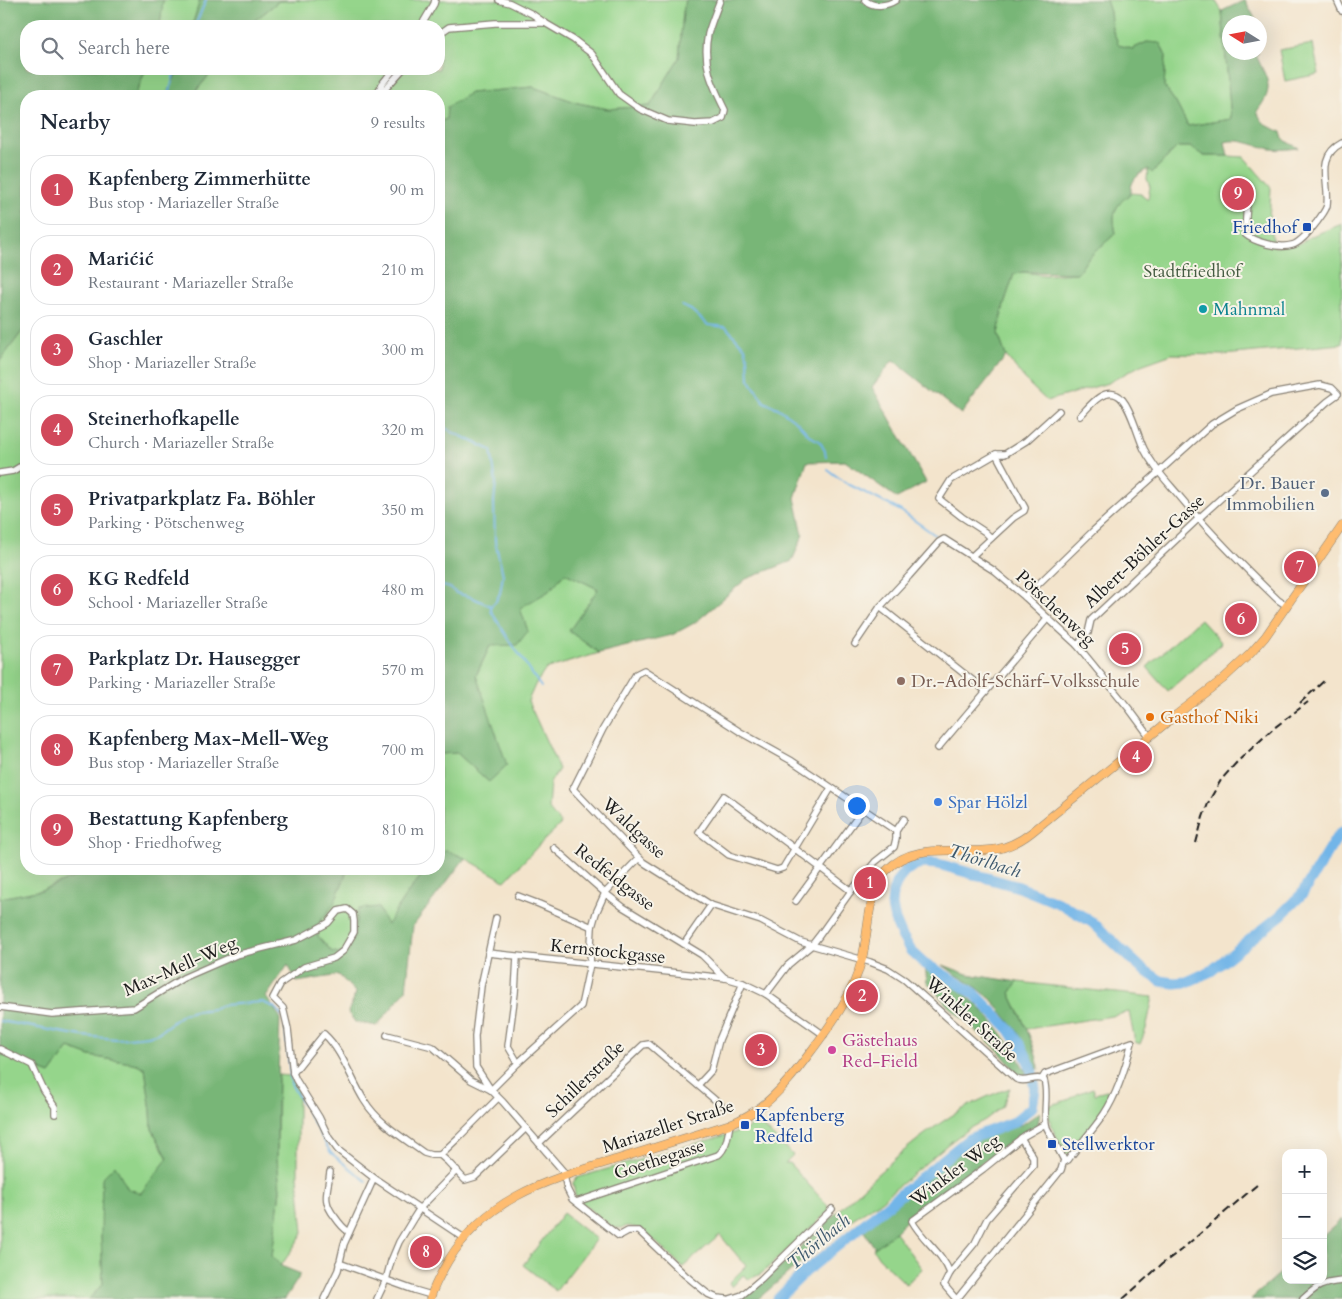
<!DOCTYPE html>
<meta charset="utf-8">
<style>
:root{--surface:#fff;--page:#f2f2f3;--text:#1f2937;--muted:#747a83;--line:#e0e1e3;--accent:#d1495b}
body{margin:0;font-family:Cardo,serif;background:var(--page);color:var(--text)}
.controls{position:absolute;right:15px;bottom:15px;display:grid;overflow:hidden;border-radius:10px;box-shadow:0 5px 20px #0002}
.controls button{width:45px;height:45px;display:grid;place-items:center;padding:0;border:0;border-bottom:1px solid var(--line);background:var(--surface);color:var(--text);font:25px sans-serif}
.compass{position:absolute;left:1222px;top:15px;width:45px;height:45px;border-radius:50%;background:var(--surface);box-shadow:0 5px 20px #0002;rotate:281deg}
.you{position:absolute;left:856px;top:805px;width:18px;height:18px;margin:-12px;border:4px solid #fff;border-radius:50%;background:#1a73e8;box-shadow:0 0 0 8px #1a73e833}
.badge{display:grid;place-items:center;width:32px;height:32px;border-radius:50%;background:var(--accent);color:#fff;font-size:16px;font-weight:700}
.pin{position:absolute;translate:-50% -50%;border:2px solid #fff;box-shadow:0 1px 5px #0006}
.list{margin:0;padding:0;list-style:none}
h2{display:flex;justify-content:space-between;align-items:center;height:65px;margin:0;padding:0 20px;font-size:21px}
h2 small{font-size:16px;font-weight:400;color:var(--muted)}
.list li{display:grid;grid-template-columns:32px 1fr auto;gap:15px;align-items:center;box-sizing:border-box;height:70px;margin:0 10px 10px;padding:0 10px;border:1px solid var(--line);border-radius:20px}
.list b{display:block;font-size:19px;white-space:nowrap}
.list p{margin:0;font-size:16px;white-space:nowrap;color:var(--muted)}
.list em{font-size:16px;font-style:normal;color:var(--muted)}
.icon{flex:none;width:28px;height:28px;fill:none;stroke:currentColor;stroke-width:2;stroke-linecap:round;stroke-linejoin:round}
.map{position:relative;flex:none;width:1342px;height:1299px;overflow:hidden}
.search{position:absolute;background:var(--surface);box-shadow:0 5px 20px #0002;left:20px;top:20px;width:425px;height:55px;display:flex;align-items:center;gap:12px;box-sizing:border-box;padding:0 18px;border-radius:20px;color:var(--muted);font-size:19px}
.panel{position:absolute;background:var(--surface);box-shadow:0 5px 20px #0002;left:20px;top:90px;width:425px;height:785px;border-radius:20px}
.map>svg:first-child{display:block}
.green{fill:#95d58b;stroke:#587854}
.forest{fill:#78b677;stroke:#4a694a}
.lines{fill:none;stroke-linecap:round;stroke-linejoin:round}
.stream{stroke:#72b5e8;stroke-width:2}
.river{stroke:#72b5e8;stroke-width:11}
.minor-casing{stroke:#888074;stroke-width:8}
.major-casing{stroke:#888074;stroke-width:9}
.minor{stroke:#fff;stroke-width:5.5}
.major{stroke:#febc70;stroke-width:8}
.rail{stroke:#1c1c1c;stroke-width:2;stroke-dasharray:8 4;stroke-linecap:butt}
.transit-dot{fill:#1a4fb4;stroke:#f7f3e8;stroke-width:2}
.culture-dot{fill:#0f9aa8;stroke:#f7f3e8;stroke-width:2}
.service-dot{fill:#5c6f8a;stroke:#f7f3e8;stroke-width:2}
.education-dot{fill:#8d6e63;stroke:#f7f3e8;stroke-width:2}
.food-dot{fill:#e8710a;stroke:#f7f3e8;stroke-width:2}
.shop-dot{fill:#3f7fe0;stroke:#f7f3e8;stroke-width:2}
.hotel-dot{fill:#d1479c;stroke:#f7f3e8;stroke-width:2}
.labels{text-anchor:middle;stroke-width:4;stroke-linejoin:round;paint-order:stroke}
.transit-label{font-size:18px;fill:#164399;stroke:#f7f3e8;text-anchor:start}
.park-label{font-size:18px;fill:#465d43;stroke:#f7f3e8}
.culture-label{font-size:18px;fill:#0d838f;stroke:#f7f3e8;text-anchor:start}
.service-label{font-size:18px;fill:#4e5e75;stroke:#f7f3e8;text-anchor:end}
.street-label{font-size:18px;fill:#1c1c1c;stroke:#f7f3e8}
.education-label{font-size:18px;fill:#785e54;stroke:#f7f3e8;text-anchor:start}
.food-label{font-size:18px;fill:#c56008;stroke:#f7f3e8;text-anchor:start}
.shop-label{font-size:18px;fill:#366cbe;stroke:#f7f3e8;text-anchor:start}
.hotel-label{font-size:18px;fill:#b23c85;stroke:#f7f3e8;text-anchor:start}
.water-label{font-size:19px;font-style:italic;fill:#3e596e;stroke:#f7f3e8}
</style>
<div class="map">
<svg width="1342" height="1299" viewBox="0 0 1342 1299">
<rect width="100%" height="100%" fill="#f7f3e8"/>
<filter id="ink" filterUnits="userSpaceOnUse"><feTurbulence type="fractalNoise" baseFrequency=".02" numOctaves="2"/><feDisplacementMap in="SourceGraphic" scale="10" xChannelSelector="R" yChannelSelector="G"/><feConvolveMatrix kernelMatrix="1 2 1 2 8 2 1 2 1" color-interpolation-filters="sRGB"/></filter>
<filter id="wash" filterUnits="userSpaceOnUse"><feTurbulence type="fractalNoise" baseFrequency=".0096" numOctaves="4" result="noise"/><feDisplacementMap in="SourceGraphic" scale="20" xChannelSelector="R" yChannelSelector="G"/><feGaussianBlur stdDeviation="1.12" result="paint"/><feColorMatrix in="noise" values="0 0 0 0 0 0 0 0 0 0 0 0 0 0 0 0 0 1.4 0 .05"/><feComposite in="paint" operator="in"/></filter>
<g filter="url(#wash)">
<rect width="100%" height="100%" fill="#f3e4cc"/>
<g class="green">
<polygon points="163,0 200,0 192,26 160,26"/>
<polygon points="300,0 686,0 683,12 679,58 650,106 608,109 578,103 533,87 470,93 446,119 439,122 439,96 192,96 214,69 439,69 439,26 248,26 279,1"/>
<polygon points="1106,0 1215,0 1222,11 1231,119 1188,126 1176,103 1164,86 1166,56 1147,42 1132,49 1119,45 1112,29 1110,12"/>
<polygon points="1313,44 1319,74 1285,81 1279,50"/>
<polygon points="146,69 178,69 167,96 135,96"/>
<path d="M1177,147H1190L1205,156H1228L1244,157L1271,188L1269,222L1274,247L1301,243L1309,237L1342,224V344L1223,355L1172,354L1141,365L1108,383L1047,401L1030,385L1006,356L998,334L1004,304L1014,274L1023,272L1044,275L1078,273L1088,258L1116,233C1111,212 1115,206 1131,193L1141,194L1148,199L1150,187L1147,179L1148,169L1152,173Z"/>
<polygon points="26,326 26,869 96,869 42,890 0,898 0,361"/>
<polygon points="565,573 598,589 569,631 599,653 546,669 535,685 528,701 559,769 550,783 548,808 561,824 539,845 505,881 465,858 446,850 439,857 439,754 457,753 489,782 506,765 476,676 490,646 528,631 519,608 549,591"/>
<polygon points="1200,619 1222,643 1168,691 1147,667"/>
<path d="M348,869H428C411,886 398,905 387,926L354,937L343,953L332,952L318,936L315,928L334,904Z"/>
<polygon points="1018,982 1153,997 1146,1029 1140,1044 1135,1042 1129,1012 1112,1016 1027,1029 1010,993"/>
<polygon points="69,1048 90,1056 137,1064 145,1068 151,1111 152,1129 168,1159 141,1193 128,1189 101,1235 103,1284 89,1299 0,1299 0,1054 50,1074"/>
<polygon points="278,1075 290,1076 298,1090 298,1176 303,1233 281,1266 272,1256 280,1190 277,1159"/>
<path d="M1010,1088L1002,1107L985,1120L968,1129L948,1144L881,1201L846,1223L838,1211C889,1163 942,1110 1010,1088Z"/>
<path d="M1093,1088L1095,1094L1114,1089C1101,1113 1087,1136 1067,1156C1058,1140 1048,1125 1048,1106L1070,1099L1079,1093Z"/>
<polygon points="756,1120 793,1155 785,1163 789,1163 828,1206 829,1208 828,1212 761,1274 749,1279 743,1275 732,1287 729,1283 746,1266 720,1235 683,1267 644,1231 639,1228 627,1226 623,1228 613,1228 583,1204 575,1195 573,1183 576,1178 740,1131 747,1129"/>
<polygon points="563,1213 596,1239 556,1291 523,1265"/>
<polygon points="895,1232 922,1269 906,1284 879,1258 873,1249"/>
</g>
<g class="forest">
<polygon points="0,0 163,0 160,26 26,26 26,69 146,69 135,96 26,96 26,326 0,361"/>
<polygon points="200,0 300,0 279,1 248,26 192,26"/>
<path d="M686,0H1106L1110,12L1112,29L1119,45L1132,49L1147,42L1160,43L1166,56L1164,86L1176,103L1188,126L1231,119L1222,11L1245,0L1257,22H1230V52L1259,53L1256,55C1267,80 1276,87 1257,111C1262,125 1268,126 1281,132C1282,141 1291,144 1299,148C1288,149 1277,151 1267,148C1253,145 1239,138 1225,142L1228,156H1204L1190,147H1177L1152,173L1148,169C1137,175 1130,181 1131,193C1115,206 1111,212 1116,233L1088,258L1078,273L1023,272L1014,274L1004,304L998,334L1006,356L961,414L893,360L872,387L926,482L897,498L845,461L807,462L795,498L803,535L792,561L746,579L696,622L672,635L599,653L569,631L598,589L565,573L549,591L520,608L528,631L517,645L490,646L476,675L507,765L489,782L457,753L439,754V122L446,119L447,107L470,93L533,87L578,103L608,109L650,106L679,58L683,12Z"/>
<polygon points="178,69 214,69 192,96 167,96"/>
<path d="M446,850L465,858L413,926L406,990L377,1026L355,1022L348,1012L356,993L339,975L297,982L288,965L266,997L280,1017L277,1107V1159L280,1190L272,1256L281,1266L301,1274L285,1299H89L103,1284L101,1235L102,1178L115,1165L128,1189L141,1193L168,1158L152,1129L151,1111L145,1068L137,1064L90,1056L69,1048L50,1074L0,1054V898L42,890L96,869H348L334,904L315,928L318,936L332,952L343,953L354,937L358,909L378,907L387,925C399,905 411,886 428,869H439V857Z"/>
<path d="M943,965L967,974L1018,982L1010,993C1021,1018 1035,1042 1039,1069H1037L1035,1066L1018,1032L991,999L976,987L955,974Z"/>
<path d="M925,966C938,975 953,984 966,995C992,1017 1011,1044 1027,1074L1019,1076L998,1050L947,1005L927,982Z"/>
<polygon points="1040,1112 1038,1125 1024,1132 916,1211 895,1232 875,1248 863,1230 903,1196 966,1146 994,1132 1023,1124"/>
<polygon points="838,1211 846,1223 758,1299 742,1299 771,1275"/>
<polygon points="1342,1219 1342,1299 1251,1299 1286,1268 1286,1280 1323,1280 1323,1236"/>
</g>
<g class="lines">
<g class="stream">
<polyline points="195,26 206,0"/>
<polyline points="169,96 175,69"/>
<polyline points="682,306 691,310 708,325 726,327 745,348 748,359 749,379 764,402 778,408 797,422 809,435 820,442 825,451 826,457"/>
<polyline points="439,424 452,432 491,450 496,483 494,501 495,541 503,575 500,593 496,601 491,606"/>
<polyline points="828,470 846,483 901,511 935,535"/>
<polyline points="439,585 450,588 456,593 471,597 491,606 491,611 508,638 541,687"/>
<polyline points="0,1021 82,1036 117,1039 148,1036 158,1033 183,1014 194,1011 214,1009 223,1005 262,1002 276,1008 282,1016"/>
<polyline points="285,1026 291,1084 331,1153 366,1181"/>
</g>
<polyline class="river" points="778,1299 805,1272 969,1139 1014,1122 1032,1107 1035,1089 1031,1067 1023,1050 1010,1030 974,993 924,963 911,951 901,934 895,920 892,906 893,892 898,880 906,870 923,863 938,864 1019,887 1063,905 1092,922 1141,968 1161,981 1174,983 1187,982 1211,971 1281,915 1302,894 1337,837 1342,832"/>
</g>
</g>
<g filter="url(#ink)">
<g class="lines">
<defs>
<g id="minor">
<path d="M499,0L510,3L532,14L545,23L574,40L592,54L619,94L640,109L668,121L695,124L713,123L723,118L725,110C712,84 702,64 708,34C711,23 716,11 720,0"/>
<path d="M865,0C873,8 887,6 896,0"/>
<polyline points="1337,0 1342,11"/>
<polyline points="421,26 434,4 435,0"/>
<polyline points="439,34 449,27 495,23 545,23"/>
<polyline points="377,94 382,84 394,69"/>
<polyline points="376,96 387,87 403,69"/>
<path d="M1247,201L1245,234C1254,242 1279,249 1292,245C1301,243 1311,229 1317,222C1320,217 1326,211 1327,205C1330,182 1315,157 1342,143"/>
<path d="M1080,416C1089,407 1102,388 1117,395C1129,400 1138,437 1144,449C1146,453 1149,458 1152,462C1160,475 1171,486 1181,498C1211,534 1244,567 1278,600L1287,606"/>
<polyline points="0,473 13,471 26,463"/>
<polyline points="991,538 985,532 962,517 939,499 951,480 996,454 1005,454 1026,441 1059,411"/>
<polyline points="972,556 1013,518 1024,511 1025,508 996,454"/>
<polyline points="1025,597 1093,531 1212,424 1237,409 1271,394 1320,385 1332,388 1338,394 1327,402 1198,519 1091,620 1088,633 1077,645"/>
<polyline points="880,607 986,691"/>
<polyline points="855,644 880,607 909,576 939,542 944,539 993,570 1025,597 1077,645 1130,710 1150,737"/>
<polyline points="938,748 1048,618"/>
<path d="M831,788L783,868L777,870L729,855L699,832L724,796C767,828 809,859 851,891"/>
<path d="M896,831L792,761L742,733L644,670L636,674L603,729L573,789L643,862L711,905L761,921L801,942L870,962L888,969L905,980L1016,1079C1025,1084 1036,1075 1044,1080C1049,1096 1042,1112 1047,1128L1064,1160L1061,1170L957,1299"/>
<polyline points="554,848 605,893 623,907 702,955 725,978"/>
<polyline points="518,896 539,904 592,927"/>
<polyline points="796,901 864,808"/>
<polyline points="496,918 481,986 475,1036 476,1067 491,1090 518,1063 581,1006 590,964 592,927 596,913 605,893 639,858"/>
<polyline points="684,944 711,905"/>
<polyline points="488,953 726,978 743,983 766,994 824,1035"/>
<polyline points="517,957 515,993 508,1046 518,1063"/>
<polyline points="766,994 788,965 812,945 819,936 851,891 875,862 894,847 896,839 896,831 904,819"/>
<polyline points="0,1007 52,1014 134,1008 183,978 236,955 296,940 328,923 338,911 347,909 353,914 354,921 354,932 343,951 334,958 304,967 281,983 273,998 283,1008 288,1029 293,1073 296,1080 319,1117 329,1138 338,1150 374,1178 464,1238"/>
<polyline points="387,1035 433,1047 471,1080 491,1090 503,1102 563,1171 567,1189 572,1199 619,1236 628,1231 639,1231 685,1275 708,1294 717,1298 727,1299"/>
<polyline points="0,1049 32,1065 44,1091 55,1107 55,1114"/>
<path d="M293,1073L324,1034C342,1050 351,1079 364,1100C378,1123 402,1137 424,1153L431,1155H440L458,1138L498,1098"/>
<path d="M1042,1079L1045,1074L1132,1042C1126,1066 1118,1093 1104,1114C1093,1130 1080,1144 1068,1160L1064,1162"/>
<polyline points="698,1085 711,1071 719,1040 743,983"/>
<polyline points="539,1143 643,1045 649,1044 721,1105"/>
<polyline points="440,1155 448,1162 465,1180 475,1177 526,1128"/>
<path d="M330,1172C328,1191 321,1200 335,1217C339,1223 343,1228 349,1232"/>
<path d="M576,1202L718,1155C727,1148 728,1134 730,1124"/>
<polyline points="339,1263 414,1290 431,1295"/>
<path d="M950,1273C942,1252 922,1240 912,1221L983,1169L1024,1136L1045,1124"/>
<polyline points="324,1299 338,1270 344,1244 374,1178"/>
<polyline points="377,1299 386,1280 391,1261 399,1242 413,1219 420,1208 457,1170"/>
<polyline points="730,1299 742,1295 761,1279 832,1209"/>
<polyline points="956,1299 944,1285 950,1273 975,1243 987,1219 1033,1166 1033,1157 1021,1138"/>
<path d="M1303,1299C1317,1286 1322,1283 1342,1281"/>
</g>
<path id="major" d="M430,1299C434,1285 441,1273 448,1261C489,1194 550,1180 621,1158C657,1147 694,1135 730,1124C742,1119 753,1113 763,1105C781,1091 795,1073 809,1054C831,1025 853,995 862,959C869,932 867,892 886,871C915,839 961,856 998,849C1011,846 1022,840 1032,832L1176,715L1223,679L1250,654L1265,637L1342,526"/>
</defs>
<use href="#minor" class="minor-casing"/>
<use href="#major" class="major-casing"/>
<use href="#minor" class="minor"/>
<use href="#major" class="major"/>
<g class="rail">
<polyline points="1300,703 1325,680"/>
<polyline points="1196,843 1203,817 1209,801 1221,780 1237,762 1274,728 1308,702"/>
<polyline points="1123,1299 1162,1264 1181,1250 1258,1184"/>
</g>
</g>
</g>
<g class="transit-dot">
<rect x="1302" y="222" width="10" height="10" rx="2.5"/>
<rect x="740" y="1120" width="10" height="10" rx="2.5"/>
<rect x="1047" y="1139" width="10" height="10" rx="2.5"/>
</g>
<circle class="culture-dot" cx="1203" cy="309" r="5"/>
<circle class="service-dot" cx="1325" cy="493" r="5"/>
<circle class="education-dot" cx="901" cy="681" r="5"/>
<circle class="food-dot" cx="1150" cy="717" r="5"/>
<circle class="shop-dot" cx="938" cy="802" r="5"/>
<circle class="hotel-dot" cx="832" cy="1050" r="5"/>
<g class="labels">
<g class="transit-label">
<text x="1297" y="233" text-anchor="end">Friedhof</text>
<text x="755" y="1121">Kapfenberg<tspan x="755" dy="21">Redfeld</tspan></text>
<text x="1062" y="1150">Stellwerktor</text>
</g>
<g class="park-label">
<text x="1192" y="277">Stadtfriedhof</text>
</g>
<g class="culture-label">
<text x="1213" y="315">Mahnmal</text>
</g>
<g class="service-label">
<text x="1315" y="489">Dr. Bauer<tspan x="1315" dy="21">Immobilien</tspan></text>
</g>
<g class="street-label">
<text transform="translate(1144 551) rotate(-43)" y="6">Albert-Böhler-Gasse</text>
<text transform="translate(1056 608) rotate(43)" y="6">Pötschenweg</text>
<text transform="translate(634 828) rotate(43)" y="6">Waldgasse</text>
<text transform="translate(615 877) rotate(38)" y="6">Redfeldgasse</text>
<text transform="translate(608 951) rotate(6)" y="6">Kernstockgasse</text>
<text transform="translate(180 966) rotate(-24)" y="6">Max-Mell-Weg</text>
<text transform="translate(972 1019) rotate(42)" y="6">Winkler Straße</text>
<text transform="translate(585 1079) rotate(-44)" y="6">Schillerstraße</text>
<text transform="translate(668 1126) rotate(-18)" y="6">Mariazeller Straße</text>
<text transform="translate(659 1159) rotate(-18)" y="6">Goethegasse</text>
<text transform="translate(955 1170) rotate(-37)" y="6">Winkler Weg</text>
</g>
<g class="education-label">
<text x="911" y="687">Dr.-Adolf-Schärf-Volksschule</text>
</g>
<g class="food-label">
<text x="1160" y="723">Gasthof Niki</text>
</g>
<g class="shop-label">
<text x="948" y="808">Spar Hölzl</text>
</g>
<g class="hotel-label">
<text x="842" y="1046">Gästehaus<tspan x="842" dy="21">Red-Field</tspan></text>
</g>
<g class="water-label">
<text transform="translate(985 860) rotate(17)" y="7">Thörlbach</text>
<text transform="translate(818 1241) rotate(-40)" y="7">Thörlbach</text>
</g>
</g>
</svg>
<div class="controls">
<button>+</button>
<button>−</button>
<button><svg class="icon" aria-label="layers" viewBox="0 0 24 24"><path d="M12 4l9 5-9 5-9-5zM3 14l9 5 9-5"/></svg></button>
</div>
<svg class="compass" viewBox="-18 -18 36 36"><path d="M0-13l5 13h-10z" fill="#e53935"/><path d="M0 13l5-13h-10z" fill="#747a83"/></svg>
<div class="you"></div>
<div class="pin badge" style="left:870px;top:883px">1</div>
<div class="pin badge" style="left:862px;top:996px">2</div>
<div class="pin badge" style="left:761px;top:1050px">3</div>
<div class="pin badge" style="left:1136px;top:757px">4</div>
<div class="pin badge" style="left:1125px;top:649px">5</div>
<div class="pin badge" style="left:1241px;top:619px">6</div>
<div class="pin badge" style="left:1300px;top:567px">7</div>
<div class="pin badge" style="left:426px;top:1252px">8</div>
<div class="pin badge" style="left:1238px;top:194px">9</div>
<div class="search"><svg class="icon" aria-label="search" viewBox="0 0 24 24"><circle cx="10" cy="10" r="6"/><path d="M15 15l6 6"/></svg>Search here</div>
<section class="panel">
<h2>Nearby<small>9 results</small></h2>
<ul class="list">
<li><span class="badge">1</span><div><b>Kapfenberg Zimmerhütte</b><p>Bus stop · Mariazeller Straße</p></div><em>90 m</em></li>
<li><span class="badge">2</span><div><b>Marićić</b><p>Restaurant · Mariazeller Straße</p></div><em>210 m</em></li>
<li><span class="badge">3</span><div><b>Gaschler</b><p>Shop · Mariazeller Straße</p></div><em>300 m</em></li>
<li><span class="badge">4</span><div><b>Steinerhofkapelle</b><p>Church · Mariazeller Straße</p></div><em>320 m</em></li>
<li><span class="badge">5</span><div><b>Privatparkplatz Fa. Böhler</b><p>Parking · Pötschenweg</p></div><em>350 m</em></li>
<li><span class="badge">6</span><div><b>KG Redfeld</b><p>School · Mariazeller Straße</p></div><em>480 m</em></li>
<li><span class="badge">7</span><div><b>Parkplatz Dr. Hausegger</b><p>Parking · Mariazeller Straße</p></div><em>570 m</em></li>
<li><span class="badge">8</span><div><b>Kapfenberg Max-Mell-Weg</b><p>Bus stop · Mariazeller Straße</p></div><em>700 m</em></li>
<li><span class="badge">9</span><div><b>Bestattung Kapfenberg</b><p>Shop · Friedhofweg</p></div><em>810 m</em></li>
</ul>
</section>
</div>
